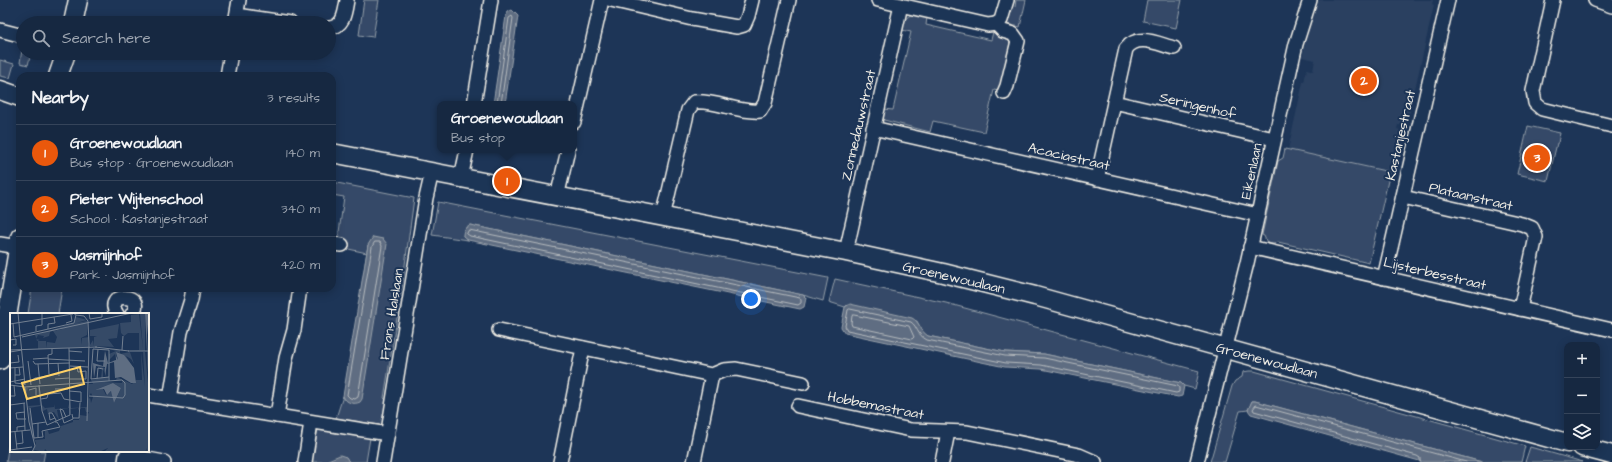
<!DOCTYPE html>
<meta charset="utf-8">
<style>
:root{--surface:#162841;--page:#1f3048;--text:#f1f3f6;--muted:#9ea6b1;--line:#35445a;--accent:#ea580c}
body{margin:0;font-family:"Architects Daughter",sans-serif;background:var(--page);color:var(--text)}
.controls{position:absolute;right:12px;bottom:12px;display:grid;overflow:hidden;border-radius:8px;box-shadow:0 2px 10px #0003}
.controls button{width:36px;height:36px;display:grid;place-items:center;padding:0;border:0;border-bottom:1px solid var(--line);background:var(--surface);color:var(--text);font:20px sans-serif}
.you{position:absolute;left:751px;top:299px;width:14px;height:14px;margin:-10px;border:3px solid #fff;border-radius:50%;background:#1a73e8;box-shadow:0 0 0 6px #1a73e833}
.badge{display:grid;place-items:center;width:26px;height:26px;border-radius:50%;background:var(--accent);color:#fff;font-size:13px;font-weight:700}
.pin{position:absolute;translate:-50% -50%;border:2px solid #fff;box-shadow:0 1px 4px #0006}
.popup{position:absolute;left:437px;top:101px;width:140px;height:52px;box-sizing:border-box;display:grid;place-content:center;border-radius:8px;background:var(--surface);filter:drop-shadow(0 1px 3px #0005);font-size:13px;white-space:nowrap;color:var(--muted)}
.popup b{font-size:15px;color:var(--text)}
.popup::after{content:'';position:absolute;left:50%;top:100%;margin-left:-8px;border:8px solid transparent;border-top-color:var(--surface)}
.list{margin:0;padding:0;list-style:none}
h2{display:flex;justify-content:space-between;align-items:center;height:52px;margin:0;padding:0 16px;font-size:17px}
h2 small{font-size:13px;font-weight:400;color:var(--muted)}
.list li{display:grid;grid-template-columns:26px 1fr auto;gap:12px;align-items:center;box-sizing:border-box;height:56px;padding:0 16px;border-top:1px solid var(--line)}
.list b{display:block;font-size:15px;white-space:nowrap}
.list p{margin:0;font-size:13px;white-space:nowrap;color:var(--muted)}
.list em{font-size:13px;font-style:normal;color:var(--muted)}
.icon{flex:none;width:22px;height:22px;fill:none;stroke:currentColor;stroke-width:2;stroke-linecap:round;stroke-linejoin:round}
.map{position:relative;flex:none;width:1612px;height:462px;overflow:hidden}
.search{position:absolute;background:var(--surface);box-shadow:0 2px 10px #0003;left:16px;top:16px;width:320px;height:44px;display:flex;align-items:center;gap:10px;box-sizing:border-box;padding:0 14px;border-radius:22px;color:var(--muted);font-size:15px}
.panel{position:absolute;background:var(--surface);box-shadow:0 2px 10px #0003;left:16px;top:72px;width:320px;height:220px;border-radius:12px}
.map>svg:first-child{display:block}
.built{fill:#2a4060}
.green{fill:#354a67;stroke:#949ea8}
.water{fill:#5e6d82;stroke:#9aa2ab}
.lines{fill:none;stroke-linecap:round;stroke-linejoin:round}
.shore{stroke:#b8bcbf;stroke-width:1}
.street-casing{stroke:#f4f1e8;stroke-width:16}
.secondary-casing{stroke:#f4f1e8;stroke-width:21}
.street{stroke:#1d3557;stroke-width:13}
.secondary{stroke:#1d3557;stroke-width:18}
.labels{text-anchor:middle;stroke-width:4;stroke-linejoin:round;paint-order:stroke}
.street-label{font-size:14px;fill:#f4f1e8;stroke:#1d3557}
.inset-road{fill:none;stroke:#738091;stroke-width:1}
.view{fill:#ffd166;fill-opacity:0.15;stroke:#ffd166;stroke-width:2}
.inset-edge{fill:none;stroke:#f4f1e8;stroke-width:2}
</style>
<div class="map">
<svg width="1612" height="462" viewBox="0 0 1612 462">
<rect width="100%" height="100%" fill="#1d3557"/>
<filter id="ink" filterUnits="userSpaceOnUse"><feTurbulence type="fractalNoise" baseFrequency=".025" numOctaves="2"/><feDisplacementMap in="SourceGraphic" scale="8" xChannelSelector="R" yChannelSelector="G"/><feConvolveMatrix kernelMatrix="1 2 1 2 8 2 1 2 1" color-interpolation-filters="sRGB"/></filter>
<g filter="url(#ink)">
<polygon class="built" points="1319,0 1433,0 1432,4 1434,5 1407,124 1404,126 1398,125 1397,129 1400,130 1392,162 1390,162 1389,166 1391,167 1390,172 1288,150 1303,82 1304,82 1307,69 1313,71 1315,60 1302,57 1311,19"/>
<g class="green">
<polygon points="364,0 379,0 373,37 359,35"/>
<polygon points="1016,0 1026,0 1020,27 1007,24 1010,12 1015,7"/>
<polygon points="1147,0 1182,0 1176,28 1143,21"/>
<path d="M913,14L927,17L926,25L991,40L993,32L1012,37L1005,85L998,91L994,90L984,132L933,121L930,132L884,120L883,116L884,109L893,110L911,32L902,30C903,22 905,17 913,14Z"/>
<polygon points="23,43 23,53 31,53 28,65 20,63"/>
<polygon points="0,60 14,64 10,78 0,76"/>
<polygon points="1528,126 1560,133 1558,143 1557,143 1548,181 1517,174"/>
<polygon points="1285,149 1390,172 1369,263 1278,242 1274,244 1267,243 1264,236 1262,235 1278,161 1283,158"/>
<polygon points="332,182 414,198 403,280 384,398 388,402 384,423 380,425 336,418 343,396 344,400 368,245 367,253 344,248 338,239 344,197 332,195"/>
<polygon points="438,202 828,278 823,301 803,295 470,225 466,227 463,236 468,240 432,235"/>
<polygon points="835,279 946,303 1199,371 1195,389 1184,386 1181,383 1044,354 1005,352 928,336 923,333 917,321 847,305 845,307 829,302"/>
<polygon points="32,288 62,288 58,314 28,314"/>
<polygon points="1249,371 1254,371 1525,446 1521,462 1482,462 1255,401 1252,401 1248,410 1240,411 1225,462 1210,462 1232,386 1235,381 1242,377 1243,372"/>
<polygon points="11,429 11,451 45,451 43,462 6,462"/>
<polygon points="318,430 370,438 366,462 349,462 346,457 328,460 327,462 310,462"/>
<polygon points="1530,447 1583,462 1525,462"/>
</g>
<g class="water">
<polygon points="512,10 518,16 505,104 493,104 506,16 508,12"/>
<path d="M470,225L803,295L806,298L804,307L800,309L468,240L463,236C463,230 465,228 470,225Z"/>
<path d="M373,237L383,239L387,244L362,399L360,402C354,405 346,403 343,396L368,245Z"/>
<path d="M850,304L912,318C920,322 920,331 928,336L1005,352L1044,354L1181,383L1184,386L1182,396L1178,397L1041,369L1005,367L845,333L841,327L845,307Z"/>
<polygon points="1252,401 1255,401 1482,462 1423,462 1251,414 1248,410"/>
<polygon points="340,455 346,457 349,462 327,462 328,460"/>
</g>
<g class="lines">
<g class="shore">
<polyline points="497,104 509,18 512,16 513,18 501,104"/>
<polygon points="469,230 800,298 801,300 801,303 798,305 470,236 467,234"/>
<polygon points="375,242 380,242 382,246 358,397 355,399 350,398 347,395 372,247"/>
<path d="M850,309L911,322C918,327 916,334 927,340L1005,356L1044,358L1178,386L1179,388V392L1176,393L1041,365L1006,363L847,330L845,326L848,310Z"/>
<polygon points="854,315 909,326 914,337 912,339 852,326 851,323 852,316"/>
<polyline points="1420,462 1420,458 1417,456 1254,411 1253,409 1256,405 1466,462"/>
</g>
<defs>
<g id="street">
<polyline points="611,0 692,19 737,27 744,25 748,16 752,0"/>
<polyline points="878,0 988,25 996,24"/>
<polyline points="1553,0 1533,91 1535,103 1542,109 1612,126"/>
<polyline points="1595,0 1612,6"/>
<polyline points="237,15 290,23"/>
<polyline points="235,23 239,0"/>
<path d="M329,28C344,27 345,12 347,0"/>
<polyline points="0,30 23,36"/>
<polyline points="227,76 231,53"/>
<polyline points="1004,93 1007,86 1018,41 1013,34 1003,31 996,24 1001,20 1007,0"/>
<polyline points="1114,102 1274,139"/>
<polyline points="474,104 491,0"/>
<polyline points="574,122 602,0"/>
<polyline points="873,128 1258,215"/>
<polyline points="461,178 467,150"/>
<path d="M1097,179L1126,49C1137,33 1158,44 1174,48"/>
<polyline points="557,197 568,150"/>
<polyline points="1403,197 1522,224 1532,228 1536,237 1520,309"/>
<path d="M663,217L688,110L694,102C716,100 738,113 760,111L765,103L789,0"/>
<polyline points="0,244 18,247"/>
<polyline points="332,244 342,245"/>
<polyline points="1250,247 1612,330"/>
<polyline points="846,252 901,5"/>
<polyline points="1384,278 1448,0"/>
<path d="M117,314C102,291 148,293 132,314"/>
<polyline points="499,330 712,375 724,370 736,369 803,383"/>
<polyline points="148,395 388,434"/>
<polyline points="170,399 181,332 191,300 193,288"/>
<polyline points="798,406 911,430 967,432 1079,455 1095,462"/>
<polyline points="277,416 286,358 294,330 300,288"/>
<polyline points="125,462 126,455 164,462"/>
<polyline points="305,462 311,422"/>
<polyline points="383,462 426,198 432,172"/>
<polyline points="560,462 583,348"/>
<polyline points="694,462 712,375"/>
<polyline points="942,462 948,432"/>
<polyline points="1197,462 1247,263 1296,44 1310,0"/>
</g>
<g id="secondary">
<polyline points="73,23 78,0"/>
<polyline points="58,76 66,53"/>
<polyline points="0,90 20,97"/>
<polyline points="332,153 846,252 943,273 1035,296 1567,443"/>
<polyline points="0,360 20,237"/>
<polyline points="1582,447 1612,455"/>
</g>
</defs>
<use href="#street" class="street-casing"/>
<use href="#secondary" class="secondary-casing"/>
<use href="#street" class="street"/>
<use href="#secondary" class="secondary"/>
</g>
</g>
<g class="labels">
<g class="street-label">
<text transform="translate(1198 105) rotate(13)" y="5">Seringenhof</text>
<text transform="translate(858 125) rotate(-77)" y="5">Zonnedauwstraat</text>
<text transform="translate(1400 135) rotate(-77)" y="5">Kastanjestraat</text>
<text transform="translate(1069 156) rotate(13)" y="5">Acaciastraat</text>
<text transform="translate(1251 171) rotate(-78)" y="5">Eikenlaan</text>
<text transform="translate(1471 196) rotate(13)" y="5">Plataanstraat</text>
<text transform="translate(1435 273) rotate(13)" y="5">Lijsterbesstraat</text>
<text transform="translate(954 277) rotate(13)" y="5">Groenewoudlaan</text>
<text transform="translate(391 314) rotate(-81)" y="5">Frans Halslaan</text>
<text transform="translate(1267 360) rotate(15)" y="5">Groenewoudlaan</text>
<text transform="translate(876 405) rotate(11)" y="5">Hobbemastraat</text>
</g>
</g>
<g transform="translate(10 313)">
<rect width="139" height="139" fill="#1d3557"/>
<path d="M130,0H135V38L119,37H129V20H118L114,23L111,20L110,10L121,9V2L129,1L133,36ZM66,4L77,7L66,10L77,8L78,10L77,22L71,25L72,32V25L79,24L78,34L28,36V28H36L37,35V29L45,30L47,24L43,18L52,16V21V15L40,19L39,23L33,25L35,21L34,23L28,22L26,26L30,27L27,28L25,22L64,10ZM109,11L107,25L98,26L104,34L80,33V24V32L83,27L84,33V24L87,23H80V17ZM99,36L110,37V40L106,39L110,41L120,39L124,51L121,46L116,43L124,56L111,41H110L106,39L107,48H102L106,47L105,41L99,47V41L106,38ZM131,39L135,74L133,39H135L139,80V139H136L137,135L135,139L95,138L98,135L89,139H38L35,136L34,139L25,137L22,139L26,130L21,121L17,82L18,93L30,92L28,74L18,75L16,82V75L29,73L31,93L19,95L25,127L35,126V118H38L39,121L49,118L51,113L63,109V107H69V99L70,102L77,103L79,99H76L75,95H71L69,98L68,95L60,96V101L59,103V95L47,97L49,107L44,99L38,101L37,96L33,98L34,104L32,97V92L35,95L44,94V91L45,96L58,95L60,87L61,95L77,94L78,83L79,86L80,84L81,90L83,84L81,80L79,83V71H83L81,67L91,65L92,56L87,53L95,55L96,63L93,56V64H98V68L94,69L112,70V67H106L107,64L122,71L126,67H132ZM103,70L111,75L104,90L102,78L96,82L93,76L85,77Z" fill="#354a67" fill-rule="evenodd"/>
<path d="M135,0H139L137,22L139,80ZM95,38L98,50L106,47V43L108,47L106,39L114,42L124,55L126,70H121L111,64L105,65L104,49L97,51L95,63V54L86,53L84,65L83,50L93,53ZM103,70L111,75L104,90L101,78L97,82L94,76L85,77Z" fill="#5e6d82"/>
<path class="inset-road" d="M8,0L15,72M79,0L80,6L92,4V0M66,2L74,3L78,8L79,31M3,10L4,24M56,10L62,8L61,2M0,11L63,1M38,16V11L45,10L44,4M26,18V13L32,12V0M4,24L64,10L66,2L63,0M12,24L122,0M0,27L6,26V32H3M85,34L119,38M88,36L87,48H95M0,37L87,34M112,37L113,23M59,38L72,39M118,38H139M0,39L12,37M23,46L38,45M38,46L75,48M18,48L21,72M23,48L25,51L60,50M0,50L9,49L8,42M48,50L49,63M28,51L30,71M60,53L78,54M5,54V70L15,71M67,54L68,59L76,58V66H73M0,55L13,54M39,61L38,42L42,41V36M5,62H10L9,54M99,64L81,66L83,36L99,37V68M45,66L59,65M59,66H73M87,66L88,55L93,56M21,68L25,65L48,61M0,69L15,66M0,72L15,74L112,67L115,70V82L113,85L79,83M29,72L32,98L37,112L60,102L59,35M15,74L19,109L25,133L22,139M45,76H58M19,77L26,75V82M0,83H5L4,72M31,86L37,85L38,81L51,80L54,86L71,89V79L59,78M14,90L15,117M0,92L15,90M20,95L24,125L33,124L32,118M15,99L6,100L7,106H16M56,104L53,97L50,96L54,110L63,106L62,101M45,105L40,107L39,100H42L46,107V110M63,105H69L70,90M77,108L79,31M22,111L36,109M7,118V114L15,113M32,118L50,114L47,109M0,119L20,117M5,119L7,136M28,124V110M6,131L13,130L12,118M0,137L22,134"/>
<path class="view" d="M70,54L74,71L17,86L12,70Z"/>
<rect width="139" height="139" class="inset-edge"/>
</g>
</svg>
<div class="controls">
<button>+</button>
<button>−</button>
<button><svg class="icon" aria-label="layers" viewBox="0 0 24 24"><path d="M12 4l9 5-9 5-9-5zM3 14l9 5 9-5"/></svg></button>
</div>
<div class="you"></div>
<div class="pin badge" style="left:507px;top:181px">1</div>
<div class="popup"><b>Groenewoudlaan</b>Bus stop</div>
<div class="pin badge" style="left:1364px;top:81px">2</div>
<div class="pin badge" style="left:1537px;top:158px">3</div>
<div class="search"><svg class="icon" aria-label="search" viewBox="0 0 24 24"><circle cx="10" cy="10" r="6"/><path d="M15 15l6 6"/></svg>Search here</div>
<section class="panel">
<h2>Nearby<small>3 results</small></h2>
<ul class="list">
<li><span class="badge">1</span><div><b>Groenewoudlaan</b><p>Bus stop · Groenewoudlaan</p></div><em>140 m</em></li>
<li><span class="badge">2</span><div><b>Pieter Wijtenschool</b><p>School · Kastanjestraat</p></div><em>340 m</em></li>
<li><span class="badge">3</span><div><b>Jasmijnhof</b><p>Park · Jasmijnhof</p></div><em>420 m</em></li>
</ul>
</section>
</div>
